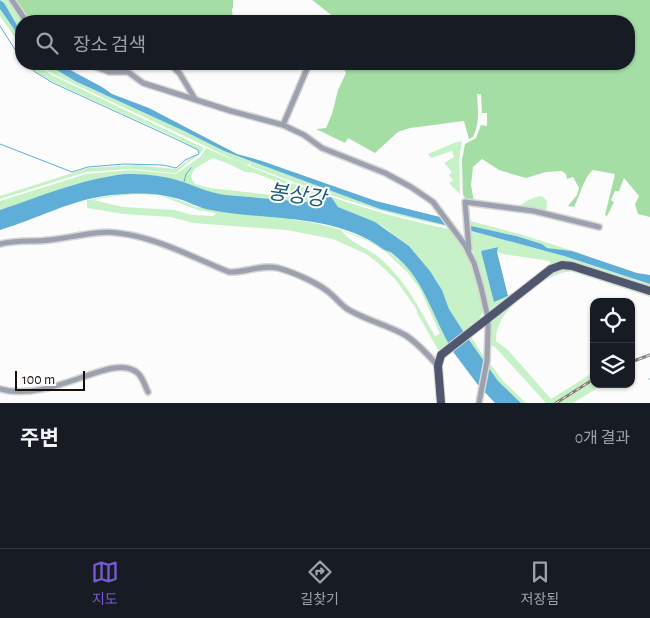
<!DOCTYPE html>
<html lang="ko">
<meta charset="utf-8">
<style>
:root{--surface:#171b24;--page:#242831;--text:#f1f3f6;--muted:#9ea1a6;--line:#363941;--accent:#795ad4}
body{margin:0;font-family:"Alegreya Sans","Noto Sans KR",sans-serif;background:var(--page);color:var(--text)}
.controls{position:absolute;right:15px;bottom:15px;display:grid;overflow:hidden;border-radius:10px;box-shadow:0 1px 4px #0004}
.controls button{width:45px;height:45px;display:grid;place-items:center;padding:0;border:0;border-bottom:1px solid var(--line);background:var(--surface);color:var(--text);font:25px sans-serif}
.scale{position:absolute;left:15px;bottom:12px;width:70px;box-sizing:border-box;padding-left:5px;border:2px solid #1a0f09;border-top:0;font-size:14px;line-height:18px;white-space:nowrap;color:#1a0f09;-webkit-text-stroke:4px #fff;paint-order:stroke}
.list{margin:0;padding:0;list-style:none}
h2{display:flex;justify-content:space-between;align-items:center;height:65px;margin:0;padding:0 20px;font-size:21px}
h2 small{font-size:16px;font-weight:400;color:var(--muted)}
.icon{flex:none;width:28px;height:28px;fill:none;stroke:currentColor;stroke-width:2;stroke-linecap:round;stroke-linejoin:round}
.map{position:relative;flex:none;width:650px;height:403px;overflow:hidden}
.search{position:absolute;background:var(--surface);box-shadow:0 1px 4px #0004;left:15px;right:15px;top:15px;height:55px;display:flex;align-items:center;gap:12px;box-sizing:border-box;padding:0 18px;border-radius:20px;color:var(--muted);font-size:19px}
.sheet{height:145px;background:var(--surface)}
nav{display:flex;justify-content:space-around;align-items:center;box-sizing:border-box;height:70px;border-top:1px solid var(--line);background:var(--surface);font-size:14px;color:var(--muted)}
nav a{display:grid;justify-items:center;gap:2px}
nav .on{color:var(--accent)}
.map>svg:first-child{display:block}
.green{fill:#c7f1c7;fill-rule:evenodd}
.forest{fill:#a4dea5}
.water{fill:#5faed7}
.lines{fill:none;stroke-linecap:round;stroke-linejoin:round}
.stream{stroke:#5faed7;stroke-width:1}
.street-casing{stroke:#d8d6d5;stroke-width:8}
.primary-casing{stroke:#d8d6d5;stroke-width:10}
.street{stroke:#9ba1ae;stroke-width:5}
.primary{stroke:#4e576d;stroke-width:8}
.rail-casing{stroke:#847e7b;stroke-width:3}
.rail{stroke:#fff;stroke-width:1;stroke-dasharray:4;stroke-linecap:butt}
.labels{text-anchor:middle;stroke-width:4;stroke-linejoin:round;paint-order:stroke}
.water-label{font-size:21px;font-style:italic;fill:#215d7a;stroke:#fff}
</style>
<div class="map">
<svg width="650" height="403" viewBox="0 0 650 403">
<rect width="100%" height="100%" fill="#fcfcfc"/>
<g class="green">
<polygon points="1,0 10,0 24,21 21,21 21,32"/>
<polygon points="0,9 21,39 21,46 0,16"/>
<path d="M28,64H36L52,75L204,148C199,157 193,158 186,164C182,167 180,170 176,173L131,169L86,172L0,199V196L88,168L137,165L176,169L186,161L200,154L198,150L179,139L53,82L35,72Z"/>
<path d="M37,64H47L75,81L184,131L224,151L380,209L440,223L451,227C382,214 316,191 251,166L250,163L248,165L239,162L53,74Z"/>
<polygon points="462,141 459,161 460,194 449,183 453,180 449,175 452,172 444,163 454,157 452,151 431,158 428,154 454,143"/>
<path d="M206,148C286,183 368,213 453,230C464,248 491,295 481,316C478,323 471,328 465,334L449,309L442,290L430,271L409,246L382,226L338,207L332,198L327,196L324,202L319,203L226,195L211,193L178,180L125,174L105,177L69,186L0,210V201L86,174L131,170L176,174L200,157ZM213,158L229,164L245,172L254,173L290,186L288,197L210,188L195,184L191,177L194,169Z"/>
<path d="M136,193C160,194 174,197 196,207C220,210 244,213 268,216C320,223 378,231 413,274C428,293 438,323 450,346L440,353L417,313V310L396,280L377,262L366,254L333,239L287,230L193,223L171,217L123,214L87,208V200L109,196ZM137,194L159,195L198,210L216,213L214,216L192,215L175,210L123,207L93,200L115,196ZM341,230L368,241L386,252L408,273L420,289L440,334L435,336C419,308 406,281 381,259C370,249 348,242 341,230Z"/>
<path d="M542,196L547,201L546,212L519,208C523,201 534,197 542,196Z"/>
<polygon points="467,220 516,233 593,257 572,251 547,248 542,244 516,236 467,225"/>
<path d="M468,230L564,256L650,284V289L563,263L491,312L488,306ZM497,247V252L503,254L544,260L549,261L551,265L506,297L481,251Z"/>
<path d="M561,268L573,270L650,294V297L573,272C553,268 513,302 502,318C498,326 496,332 496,341L508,350L551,399L594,372V377L554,403H546L495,347L490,345V320L551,272Z"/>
<polygon points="470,335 484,357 486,358 503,381 526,403 521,403 498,381 467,337"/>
<polygon points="594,381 594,384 604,384 573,403 559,403"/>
</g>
<g class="forest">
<polygon points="14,0 233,0 233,8 232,9 233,21 28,21"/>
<path d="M312,0H650V217L638,214L635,204L639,196L624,178L619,191H615L611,200L614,202L607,216L605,215L615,174L593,170C584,177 580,196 574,207L568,206L577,195L579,188L573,177L567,179L566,174L562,171L546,172L526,178L499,170L482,159L473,167L471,185L474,202L467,201L463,195L462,160L465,144L476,138L481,125L487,126V113H482L481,94H477C478,109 480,123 473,137L469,139L464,121L410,128L398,132L375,153L348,138L345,143L316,129L326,128L332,114L338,90L346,73L341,64L345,66L348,64H629V21H339Z"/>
</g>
<g class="water">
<polygon points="0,0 4,3 21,32 21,39 0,9"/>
<polygon points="47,64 59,64 102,87 112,94 149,108 237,154 262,161 376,201 444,218 449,226 380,209 224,151 184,131 75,81"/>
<path d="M125,174C143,174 159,175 177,180C194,185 208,193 226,195L319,203L324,202L327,196L332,198L338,207L375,222L409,246L430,271L442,290L449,309L465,334L450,346C431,313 424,278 393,254C390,251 386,251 383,249C334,213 267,221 211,210C198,208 188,201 175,198C154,192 133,193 112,195C72,199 37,219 0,230V210C41,196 81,179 125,174Z"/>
<polygon points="467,225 516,236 542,244 547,248 572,251 637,273 650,275 650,284 564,256 468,230"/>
<polygon points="498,247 497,252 508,296 494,302 481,251"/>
<polygon points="467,337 498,381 521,403 495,403 478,385 451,349"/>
</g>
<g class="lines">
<g class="stream">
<polyline points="0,26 21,59"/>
<polyline points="0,144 72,172 88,167 124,164 163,165 176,168 185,160 199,154 198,150 178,140 53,83 35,72 26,64"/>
<polyline points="184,182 186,174 191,168"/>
<polyline points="649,379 650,379"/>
</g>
<defs>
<g id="street">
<polyline points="12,0 26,21"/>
<polyline points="88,64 109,72 128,72 143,83 231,111 283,125 304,135 322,148 385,173 411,187 433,202 465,245 474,263 481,287 488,318 488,330 487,361 479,403"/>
<polyline points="170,64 180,74 195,99"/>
<polyline points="283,125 309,64"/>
<path d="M0,244C17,240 33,242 49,240C72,238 95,230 118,233C156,237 194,258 229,272C246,273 260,264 278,268C293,272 321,284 332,295C338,300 342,306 349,310C366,320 387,325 405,335C418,343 428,355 438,366"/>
<polyline points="469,249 465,202 534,211 599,227"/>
<path d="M0,389C50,403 108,356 133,370C142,374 144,384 148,392"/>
</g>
<polyline id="primary" points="441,403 438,366 441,355 551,269 562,265 572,266 650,291"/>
</defs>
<use href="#street" class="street-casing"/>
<use href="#primary" class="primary-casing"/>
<use href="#street" class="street"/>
<use href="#primary" class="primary"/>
<defs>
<g id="rail">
<polyline points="631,362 650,355"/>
<polyline points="556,403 594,379"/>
</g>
</defs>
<use href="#rail" class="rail-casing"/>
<use href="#rail" class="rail"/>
</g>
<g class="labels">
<g class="water-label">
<text transform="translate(297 195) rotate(8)" y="7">봉상강</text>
</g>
</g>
</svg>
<div class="controls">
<button><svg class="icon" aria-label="locate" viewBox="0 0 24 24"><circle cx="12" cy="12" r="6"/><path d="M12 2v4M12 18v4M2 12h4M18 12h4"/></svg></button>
<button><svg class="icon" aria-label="layers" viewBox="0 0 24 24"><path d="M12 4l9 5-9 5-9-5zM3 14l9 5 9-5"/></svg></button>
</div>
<div class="scale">100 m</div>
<div class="search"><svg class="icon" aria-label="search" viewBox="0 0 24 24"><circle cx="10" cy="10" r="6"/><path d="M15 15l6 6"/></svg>장소 검색</div>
</div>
<section class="sheet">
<h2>주변<small>0개 결과</small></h2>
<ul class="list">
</ul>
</section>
<nav>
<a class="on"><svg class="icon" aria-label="map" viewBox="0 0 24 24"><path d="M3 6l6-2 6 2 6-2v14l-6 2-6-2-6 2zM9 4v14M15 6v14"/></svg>지도</a>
<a><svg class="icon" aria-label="directions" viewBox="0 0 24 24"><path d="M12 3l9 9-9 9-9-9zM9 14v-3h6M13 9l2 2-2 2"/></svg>길찾기</a>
<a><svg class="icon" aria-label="saved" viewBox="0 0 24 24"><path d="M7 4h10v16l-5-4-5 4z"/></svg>저장됨</a>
</nav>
